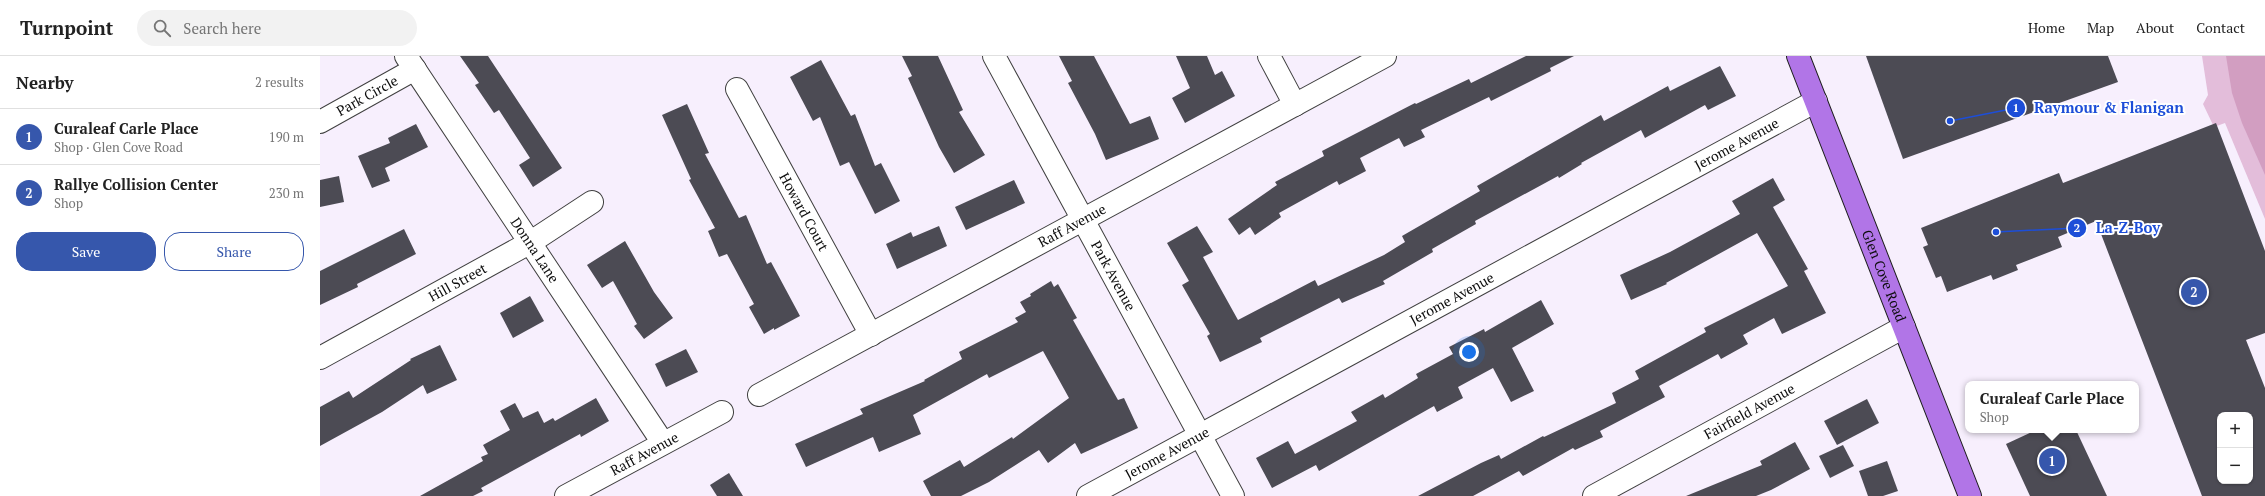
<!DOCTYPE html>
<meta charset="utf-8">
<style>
:root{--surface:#fff;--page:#f2f2f2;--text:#222;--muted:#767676;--line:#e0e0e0;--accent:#3657ac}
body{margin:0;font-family:"PT Serif",serif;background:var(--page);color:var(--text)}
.controls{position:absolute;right:12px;bottom:12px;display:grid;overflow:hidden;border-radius:8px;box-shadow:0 1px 3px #0004}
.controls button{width:36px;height:36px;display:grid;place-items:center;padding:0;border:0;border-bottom:1px solid var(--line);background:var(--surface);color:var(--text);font:20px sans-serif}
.you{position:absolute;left:1149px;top:296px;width:14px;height:14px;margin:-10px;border:3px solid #fff;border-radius:50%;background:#1a73e8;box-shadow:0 0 0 6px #1a73e833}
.badge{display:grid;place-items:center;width:26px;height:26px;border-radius:50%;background:var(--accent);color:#fff;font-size:13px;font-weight:700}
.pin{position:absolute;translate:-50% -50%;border:2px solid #fff;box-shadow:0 1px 4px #0006}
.popup{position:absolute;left:1645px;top:325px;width:174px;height:52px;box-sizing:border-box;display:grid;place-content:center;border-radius:8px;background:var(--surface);filter:drop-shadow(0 1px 3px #0005);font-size:13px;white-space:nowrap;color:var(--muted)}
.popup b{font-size:15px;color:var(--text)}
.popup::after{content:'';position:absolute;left:50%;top:100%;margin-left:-8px;border:8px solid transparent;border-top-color:var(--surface)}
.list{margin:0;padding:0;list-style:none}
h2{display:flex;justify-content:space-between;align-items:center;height:52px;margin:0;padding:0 16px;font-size:17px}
h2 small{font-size:13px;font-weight:400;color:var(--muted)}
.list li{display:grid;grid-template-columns:26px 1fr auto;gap:12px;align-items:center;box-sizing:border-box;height:56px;padding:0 16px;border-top:1px solid var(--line)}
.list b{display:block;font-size:15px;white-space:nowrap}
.list p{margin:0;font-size:13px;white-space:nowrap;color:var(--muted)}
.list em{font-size:13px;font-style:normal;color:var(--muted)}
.actions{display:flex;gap:8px;padding:12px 16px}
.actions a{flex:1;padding:9px 0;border:1px solid var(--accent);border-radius:16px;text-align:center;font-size:14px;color:var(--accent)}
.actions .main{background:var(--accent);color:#fff}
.icon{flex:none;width:22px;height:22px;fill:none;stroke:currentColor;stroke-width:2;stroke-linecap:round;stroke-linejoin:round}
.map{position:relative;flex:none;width:1945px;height:440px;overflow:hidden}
header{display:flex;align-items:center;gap:24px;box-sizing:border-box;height:56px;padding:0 20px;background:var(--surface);border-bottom:1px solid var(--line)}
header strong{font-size:19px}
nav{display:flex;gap:22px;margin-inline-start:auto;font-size:14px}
.search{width:280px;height:36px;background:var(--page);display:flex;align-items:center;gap:10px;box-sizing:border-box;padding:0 14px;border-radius:22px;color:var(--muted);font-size:15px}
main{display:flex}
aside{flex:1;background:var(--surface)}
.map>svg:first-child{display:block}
.green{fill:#e3bdda}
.forest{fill:#d29ec1}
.building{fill:#4c4b54;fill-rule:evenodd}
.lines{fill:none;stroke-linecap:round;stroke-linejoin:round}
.minor-casing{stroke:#404040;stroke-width:24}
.primary-casing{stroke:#1e1e1e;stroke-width:24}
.minor{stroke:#fff;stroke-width:22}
.primary{stroke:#b175e7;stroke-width:22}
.labels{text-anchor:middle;stroke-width:4;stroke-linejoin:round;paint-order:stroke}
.street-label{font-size:14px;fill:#0d0d0d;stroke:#fff}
.leader{fill:none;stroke:#1d4ed8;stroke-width:1.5}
.callout-dot{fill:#1d4ed8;stroke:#fff;stroke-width:1.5}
.mark-label{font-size:12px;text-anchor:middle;font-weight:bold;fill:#fff}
.callout-label{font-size:15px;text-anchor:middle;font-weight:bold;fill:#1d4ed8;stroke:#fff;stroke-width:4;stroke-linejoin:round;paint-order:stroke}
</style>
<header>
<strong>Turnpoint</strong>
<div class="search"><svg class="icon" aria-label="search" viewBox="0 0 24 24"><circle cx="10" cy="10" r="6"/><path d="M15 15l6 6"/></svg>Search here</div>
<nav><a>Home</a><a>Map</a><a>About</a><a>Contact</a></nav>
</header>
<main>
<aside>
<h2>Nearby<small>2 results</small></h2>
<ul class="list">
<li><span class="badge">1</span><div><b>Curaleaf Carle Place</b><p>Shop · Glen Cove Road</p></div><em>190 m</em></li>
<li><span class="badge">2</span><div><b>Rallye Collision Center</b><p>Shop</p></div><em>230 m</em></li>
</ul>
<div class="actions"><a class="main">Save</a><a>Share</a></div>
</aside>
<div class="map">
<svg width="1945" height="440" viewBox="0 0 1945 440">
<rect width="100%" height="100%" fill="#f7effd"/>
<polygon class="green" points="1882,0 1945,0 1945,163 1905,67 1894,71 1883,48 1888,39"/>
<polygon class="forest" points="1906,0 1945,0 1945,119 1922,67 1912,37"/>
<g class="building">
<polygon points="140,0 168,0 242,112 213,131 199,109 210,102 179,54 174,57 155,29 159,27"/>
<polygon points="582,0 618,0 643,54 639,56 665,99 634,117 619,91 588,22 592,20"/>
<polygon points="739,0 774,0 810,68 830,60 839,83 786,104 775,78 748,27 752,25"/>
<polygon points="856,0 887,0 895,19 902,15 915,40 865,67 852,42 870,32"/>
<polygon points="1206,0 1254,0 1230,12 1231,15 1171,45 1169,41 1101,74 1105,81 1084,91 1079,82 1040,102 1046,115 1019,129 1017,125 959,157 961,161 935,179 930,171 919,179 908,163 957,129 955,126 1004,100 1002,95 1095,47 1096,48 1149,23 1151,27"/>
<polygon points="1546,0 1788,0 1798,26 1583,103"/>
<polygon points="501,4 531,60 535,58 555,110 561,107 580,145 555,158 529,106 520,110 500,61 493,65 470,21"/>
<polygon points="1400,10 1416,40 1388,54 1385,49 1325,82 1321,74 1261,107 1262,108 1239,122 1238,120 1155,165 1156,168 1112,193 1113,196 1063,225 1065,228 1022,247 1019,242 940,282 942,286 900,306 887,280 890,278 862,229 869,225 847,187 877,170 893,196 883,201 918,264 995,224 998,230 1064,199 1085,186 1082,180 1160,135 1157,130 1281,59 1284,65 1348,30 1350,35"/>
<polygon points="367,48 389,97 385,98 419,162 426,159 447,208 451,206 480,260 454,274 454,272 444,278 429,251 434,248 407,198 399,201 388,175 395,172 369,124 371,123 342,59"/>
<path d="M1896,67L1945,195V277L1926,284L1945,332V440H1882L1776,165L1738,181L1742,191L1696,209L1698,214L1673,224L1671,219L1627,236L1621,220L1616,222L1603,191L1608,189L1601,172L1739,117L1743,127ZM1900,359H1930V425H1900Z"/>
<polygon points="96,68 108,91 65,112 70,125 52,132 38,100 70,87 68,82"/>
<polygon points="19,120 24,146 0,151 0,124"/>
<polygon points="1453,122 1465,144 1453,151 1488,213 1484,215 1506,257 1462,278 1454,262 1423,279 1428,288 1401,303 1398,298 1339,330 1345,341 1280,375 1283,381 1255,394 1253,392 1203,420 1199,415 1153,440 1098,440 1161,407 1179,399 1181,403 1223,380 1224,381 1296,347 1292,337 1319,323 1315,315 1386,276 1384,272 1468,230 1437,177 1346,227 1347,228 1311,244 1300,219 1350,196 1420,158 1412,145"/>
<polygon points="694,124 705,147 646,174 635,151"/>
<polygon points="619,170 627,190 577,213 566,188 591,176 593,181"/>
<polygon points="84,173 96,198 37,228 38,231 0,249 0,215"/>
<polygon points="305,185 334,236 353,262 324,283 314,270 317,268 293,225 282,232 267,209"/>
<polygon points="731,225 734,231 738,228 757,262 753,264 798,344 804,342 818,372 761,398 755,387 728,407 719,394 669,426 641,440 611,440 603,425 640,404 644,411 692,381 693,383 749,342 723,295 669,322 667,318 593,359 601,378 559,396 553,381 486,411 475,388 543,358 540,353 605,325 604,324 642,303 639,296 698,266 695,262 706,256 700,246 711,240 710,238"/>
<polygon points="210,240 224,265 193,282 180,257"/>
<polygon points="1221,244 1234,268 1192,292 1214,335 1191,346 1173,312 1138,331 1143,342 1117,356 1114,350 999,415 996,409 952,432 936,402 968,385 975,398 1037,365 1031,356 1063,338 1065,342 1098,322 1096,318 1133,298 1129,291 1164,273 1165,276"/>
<polygon points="120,289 137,324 107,338 103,329 62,356 0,390 0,351 29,335 33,342 91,304 90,303"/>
<polygon points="366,293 378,316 346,331 335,308"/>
<polygon points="276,342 289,365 261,381 260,378 161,432 163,435 153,440 100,440 163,405 161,401 168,398 163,389 190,374 180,355 195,347 203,362 218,355 224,367 233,362 235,365"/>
<polygon points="1547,343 1559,367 1517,389 1504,365"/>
<polygon points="1716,374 1756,374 1787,440 1710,440 1686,388"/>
<polygon points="1475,386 1490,413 1451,434 1436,440 1366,440 1442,409 1440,405"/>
<polygon points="1523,389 1534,410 1510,422 1499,400"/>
<polygon points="1567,405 1578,435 1563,440 1548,440 1539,415"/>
<polygon points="409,417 423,440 397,440 390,429"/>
</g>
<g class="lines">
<defs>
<g id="minor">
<path id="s1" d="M86,0L343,387"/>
<path id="s2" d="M674,0L913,440"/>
<polyline points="949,0 975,49"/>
<path id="s3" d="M417,33L551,279"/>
<path id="s4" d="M0,66L95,13"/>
<path id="s5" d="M0,302L211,186L272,146"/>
<path id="s6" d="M439,339L1065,0"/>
<path id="s7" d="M246,440L402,356"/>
<path id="s8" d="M768,440L1496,45"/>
<path id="s9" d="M1274,440L1584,271"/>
</g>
<g id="primary">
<path id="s10" d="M1478,0L1650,440"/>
</g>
</defs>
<use href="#minor" class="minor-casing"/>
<use href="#primary" class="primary-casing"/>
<use href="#minor" class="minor"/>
<use href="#primary" class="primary"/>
</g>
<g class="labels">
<g class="street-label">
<text dy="5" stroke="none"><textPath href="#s4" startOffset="54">Park Circle</textPath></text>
<text dy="5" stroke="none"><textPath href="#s8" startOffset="738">Jerome Avenue</textPath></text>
<text dy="5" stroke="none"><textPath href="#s3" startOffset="140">Howard Court</textPath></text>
<text dy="5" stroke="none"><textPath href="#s6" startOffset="356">Raff Avenue</textPath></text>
<text dy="5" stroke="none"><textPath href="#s1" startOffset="233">Donna Lane</textPath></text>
<text dy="5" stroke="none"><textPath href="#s2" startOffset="250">Park Avenue</textPath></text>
<text dy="5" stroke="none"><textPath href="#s10" startOffset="236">Glen Cove Road</textPath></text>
<text dy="5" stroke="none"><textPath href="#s5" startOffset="157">Hill Street</textPath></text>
<text dy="5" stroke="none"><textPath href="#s8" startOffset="414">Jerome Avenue</textPath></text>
<text dy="5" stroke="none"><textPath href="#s9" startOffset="177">Fairfield Avenue</textPath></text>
<text dy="5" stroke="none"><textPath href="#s7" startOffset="89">Raff Avenue</textPath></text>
<text dy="5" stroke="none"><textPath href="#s8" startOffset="90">Jerome Avenue</textPath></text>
</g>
</g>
<path class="leader" d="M1630 65L1696 52M1676 176L1757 172"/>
<g class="callout-dot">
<circle cx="1630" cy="65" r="4"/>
<circle cx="1676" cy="176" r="4"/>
<circle cx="1696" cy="52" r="10"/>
<circle cx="1757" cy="172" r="10"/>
</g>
<g class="mark-label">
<text x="1696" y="56">1</text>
<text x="1757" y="176">2</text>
</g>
<g class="callout-label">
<text x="1789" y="57">Raymour &amp; Flanigan</text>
<text x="1808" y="177">La-Z-Boy</text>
</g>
</svg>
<div class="controls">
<button>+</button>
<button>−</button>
</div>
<div class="you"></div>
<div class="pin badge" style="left:1732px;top:405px">1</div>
<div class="popup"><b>Curaleaf Carle Place</b>Shop</div>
<div class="pin badge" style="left:1874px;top:236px">2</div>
</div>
</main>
